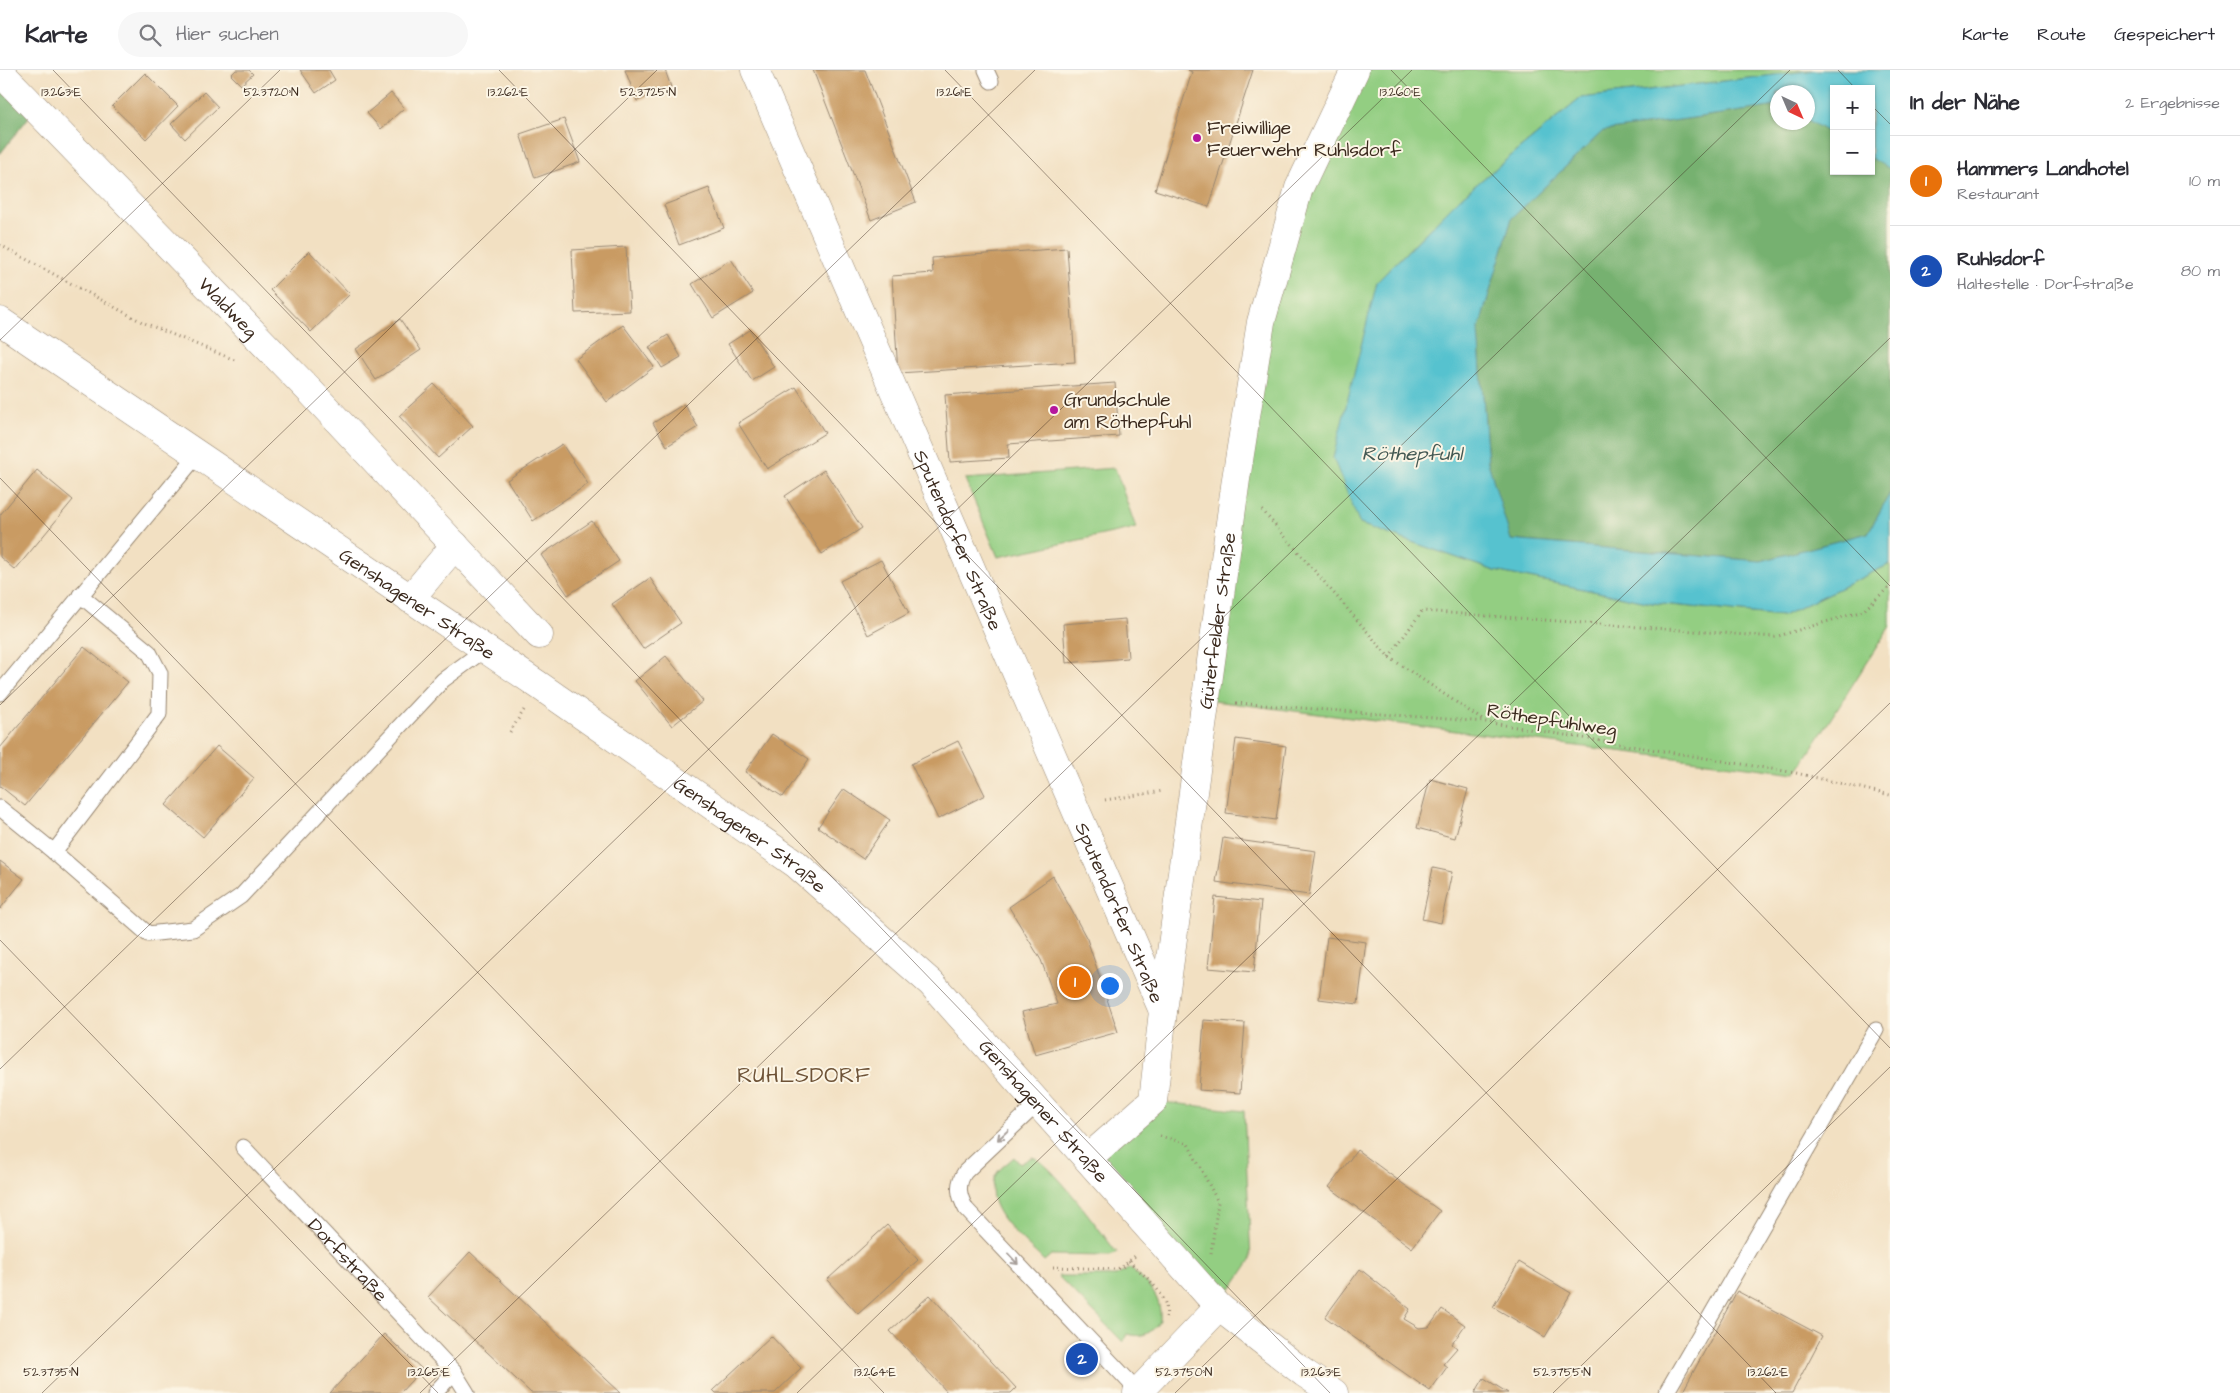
<!DOCTYPE html>
<html lang="de">
<meta charset="utf-8">
<style>
:root{--surface:#fff;--page:#f7f7f7;--text:#2b2b33;--muted:#7c7c81;--line:#e1e1e2;--accent:#b5179e}
body{margin:0;font-family:"Architects Daughter",sans-serif;background:var(--page);color:var(--text)}
.controls{position:absolute;right:15px;top:15px;display:grid;overflow:hidden;border-radius:0px;box-shadow:0 1px 4px #0004}
.controls button{width:45px;height:45px;display:grid;place-items:center;padding:0;border:0;border-bottom:1px solid var(--line);background:var(--surface);color:var(--text);font:25px sans-serif}
.compass{position:absolute;left:1770px;top:15px;width:45px;height:45px;border-radius:50%;background:var(--surface);box-shadow:0 1px 4px #0004;rotate:136deg}
.you{position:absolute;left:1109px;top:915px;width:18px;height:18px;margin:-12px;border:4px solid #fff;border-radius:50%;background:#1a73e8;box-shadow:0 0 0 8px #1a73e833}
.badge{display:grid;place-items:center;width:32px;height:32px;border-radius:50%;background:var(--accent);color:#fff;font-size:16px;font-weight:700}
.pin{position:absolute;translate:-50% -50%;border:2px solid #fff;box-shadow:0 1px 5px #0006}
.list{margin:0;padding:0;list-style:none}
h2{display:flex;justify-content:space-between;align-items:center;height:65px;margin:0;padding:0 20px;font-size:21px}
h2 small{font-size:16px;font-weight:400;color:var(--muted)}
.list li{display:grid;grid-template-columns:32px 1fr auto;gap:15px;align-items:center;box-sizing:border-box;height:90px;padding:0 20px;border-top:1px solid var(--line)}
.list b{display:block;font-size:19px;white-space:nowrap}
.list p{margin:0;font-size:16px;white-space:nowrap;color:var(--muted)}
.list em{font-size:16px;font-style:normal;color:var(--muted)}
.icon{flex:none;width:28px;height:28px;fill:none;stroke:currentColor;stroke-width:2;stroke-linecap:round;stroke-linejoin:round}
.map{position:relative;flex:none;width:1890px;height:1323px;overflow:hidden}
header{display:flex;align-items:center;gap:30px;box-sizing:border-box;height:70px;padding:0 25px;background:var(--surface);border-bottom:1px solid var(--line)}
header strong{font-size:24px}
nav{display:flex;gap:28px;margin-inline-start:auto;font-size:18px}
.search{width:350px;height:45px;background:var(--page);display:flex;align-items:center;gap:12px;box-sizing:border-box;padding:0 18px;border-radius:28px;color:var(--muted);font-size:19px}
main{display:flex}
aside{flex:1;background:var(--surface)}
.map>svg:first-child{display:block}
.green{fill:#93ce82;stroke:#677c50}
.forest{fill:#76b170;stroke:#586e47}
.water{fill:#56c2cf;stroke:#487676}
.building{fill:#c99b64}
.lines{fill:none;stroke-linecap:round;stroke-linejoin:round}
.lane-casing{stroke:#968570;stroke-width:17}
.street-casing{stroke:#968570;stroke-width:29}
.secondary-casing{stroke:#968570;stroke-width:29}
.path{stroke:#968570;stroke-width:3;stroke-dasharray:1 4;stroke-linecap:butt}
.lane{stroke:#fff;stroke-width:15}
.street{stroke:#fff;stroke-width:28}
.secondary{stroke:#fff;stroke-width:28}
.oneway{stroke:#a79f9a}
.ticks{fill:none;stroke:#3b2a1e;stroke-width:1;stroke-opacity:0.45}
.poi-dot{fill:#b5179e;stroke:#fcf5e5;stroke-width:2}
.labels{text-anchor:middle;stroke-width:4;stroke-linejoin:round;paint-order:stroke}
.poi-label{font-size:19px;fill:#3b2a1e;stroke:#fcf5e5;text-anchor:start}
.street-label{font-size:19px;fill:#3b2a1e;stroke:#fcf5e5}
.water-label{font-size:20px;font-style:italic;fill:#435853;stroke:#fcf5e5}
.quarter-label{font-size:21px;letter-spacing:1px;fill:#6d5236;stroke:#fcf5e5}
.ticks-label{font-size:12px;text-anchor:middle;fill:#3b2a1e;stroke:#fcf5e5;stroke-width:4;stroke-linejoin:round;paint-order:stroke}
</style>
<header>
<strong>Karte</strong>
<div class="search"><svg class="icon" aria-label="search" viewBox="0 0 24 24"><circle cx="10" cy="10" r="6"/><path d="M15 15l6 6"/></svg>Hier suchen</div>
<nav><a>Karte</a><a>Route</a><a>Gespeichert</a></nav>
</header>
<main>
<div class="map">
<svg width="1890" height="1323" viewBox="0 0 1890 1323">
<rect width="100%" height="100%" fill="#fcf5e5"/>
<filter id="ink" filterUnits="userSpaceOnUse"><feTurbulence type="fractalNoise" baseFrequency=".02" numOctaves="2"/><feDisplacementMap in="SourceGraphic" scale="10" xChannelSelector="R" yChannelSelector="G"/><feConvolveMatrix kernelMatrix="1 2 1 2 8 2 1 2 1" color-interpolation-filters="sRGB"/></filter>
<filter id="wash" filterUnits="userSpaceOnUse"><feTurbulence type="fractalNoise" baseFrequency=".0096" numOctaves="4" result="noise"/><feDisplacementMap in="SourceGraphic" scale="20" xChannelSelector="R" yChannelSelector="G"/><feGaussianBlur stdDeviation="1.12" result="paint"/><feColorMatrix in="noise" values="0 0 0 0 0 0 0 0 0 0 0 0 0 0 0 0 0 1.4 0 .05"/><feComposite in="paint" operator="in"/></filter>
<g filter="url(#wash)">
<rect width="100%" height="100%" fill="#f2e0c2"/>
<g class="green">
<polygon points="1355,0 1816,0 1581,28 1460,128 1377,212 1360,454 1495,501 1652,533 1782,546 1890,494 1890,556 1796,703 1205,630 1261,252"/>
<polygon points="1115,398 1136,458 998,487 965,409"/>
<polygon points="1153,1031 1244,1041 1251,1190 1219,1237 1088,1088"/>
<path d="M1014,1087L1020,1094L1032,1087C1050,1090 1103,1165 1117,1183L1110,1186L1051,1185L1044,1191C1024,1170 977,1137 997,1103C1001,1097 1009,1092 1014,1087Z"/>
<path d="M1130,1198C1147,1214 1162,1225 1160,1250C1152,1264 1142,1268 1127,1264L1123,1272L1058,1206H1116Z"/>
</g>
<g class="forest">
<polygon points="0,2 36,38 0,84"/>
<polygon points="1777,36 1778,52 1808,52 1808,50 1834,66 1834,101 1871,101 1871,88 1890,99 1890,423 1868,463 1761,491 1510,470 1488,392 1478,261 1512,148 1603,61"/>
</g>
<polygon class="water" points="1816,0 1890,0 1890,99 1871,88 1871,19 1834,19 1834,66 1808,50 1808,22 1778,22 1777,36 1603,61 1512,148 1478,261 1488,392 1511,470 1761,491 1868,463 1890,423 1890,494 1782,546 1652,533 1495,501 1360,454 1333,388 1377,212 1460,128 1581,28"/>
<g id="blocks">
<g class="building">
<polygon points="236,0 249,0 253,4 241,15 231,5"/>
<polygon points="300,0 329,0 335,10 316,23"/>
<polygon points="625,0 665,0 671,17 637,31"/>
<polygon points="813,0 865,0 916,132 871,150"/>
<polygon points="1188,0 1253,0 1209,137 1155,120 1192,2"/>
<polygon points="145,3 178,36 146,69 112,36"/>
<polygon points="204,22 218,37 185,69 171,54"/>
<polygon points="391,23 404,38 381,59 367,43"/>
<polygon points="564,49 580,92 535,108 520,64"/>
<polygon points="709,118 724,158 679,175 664,135"/>
<polygon points="626,177 630,241 575,243 572,180"/>
<polygon points="1067,178 1075,292 898,303 892,206 933,203 932,188"/>
<polygon points="309,181 350,224 311,262 270,220"/>
<polygon points="731,189 753,223 713,248 692,214"/>
<polygon points="400,249 421,280 376,310 356,279"/>
<polygon points="623,255 654,297 607,332 576,289"/>
<polygon points="750,260 774,297 752,311 728,274"/>
<polygon points="668,265 681,287 662,298 649,277"/>
<polygon points="1115,313 1119,366 1008,374 1009,388 950,392 945,325"/>
<polygon points="434,314 473,356 438,388 399,346"/>
<polygon points="796,317 825,363 767,399 738,353"/>
<polygon points="684,334 698,357 667,376 653,353"/>
<polygon points="562,374 588,414 533,451 507,410"/>
<polygon points="37,400 73,430 15,500 0,487 0,445"/>
<polygon points="824,400 862,458 822,484 785,426"/>
<polygon points="592,451 619,491 568,525 541,485"/>
<polygon points="881,490 909,543 868,565 840,511"/>
<polygon points="650,508 681,553 643,579 612,534"/>
<polygon points="1125,549 1128,588 1066,593 1063,554"/>
<polygon points="84,577 128,612 25,736 0,716 0,678"/>
<polygon points="666,586 703,631 672,656 635,611"/>
<polygon points="772,664 809,689 783,727 745,702"/>
<polygon points="1236,669 1286,676 1276,750 1226,743"/>
<polygon points="958,671 985,725 938,749 911,694"/>
<polygon points="217,676 254,708 203,767 166,735"/>
<polygon points="1430,709 1468,719 1455,768 1417,758"/>
<polygon points="844,719 890,750 863,789 818,757"/>
<polygon points="1223,768 1316,781 1309,825 1216,812"/>
<polygon points="0,791 24,809 0,839"/>
<polygon points="1433,798 1452,802 1441,853 1422,849"/>
<polygon points="1053,806 1087,869 1118,962 1035,985 1022,942 1057,934 1041,890 1009,837"/>
<polygon points="1215,827 1261,832 1254,902 1208,898"/>
<polygon points="1327,867 1366,872 1358,934 1319,929"/>
<polygon points="1204,950 1245,953 1240,1023 1199,1020"/>
<polygon points="1357,1080 1440,1141 1412,1178 1329,1117"/>
<polygon points="887,1155 918,1190 858,1244 827,1210"/>
<polygon points="470,1182 621,1323 531,1323 428,1227"/>
<polygon points="1519,1192 1571,1223 1545,1267 1493,1237"/>
<polygon points="1360,1199 1410,1239 1404,1249 1419,1258 1429,1257 1442,1239 1465,1255 1452,1274 1457,1278 1443,1294 1447,1297 1430,1321 1325,1247"/>
<polygon points="1737,1221 1822,1266 1792,1323 1682,1323"/>
<polygon points="930,1225 1016,1318 1011,1323 948,1323 890,1261"/>
<polygon points="384,1264 422,1299 400,1323 330,1323"/>
<polygon points="771,1266 801,1298 775,1323 716,1323 713,1320"/>
<polygon points="1484,1308 1508,1323 1475,1323"/>
</g>
</g>
</g>
<g filter="url(#ink)">
<use href="#blocks" fill-opacity="0" stroke="#968570" stroke-width="1"/>
<g class="lines">
<defs>
<g id="lane">
<polyline points="986,0 991,11"/>
<polyline points="0,623 198,384"/>
<polyline points="0,738 54,782 159,644 160,603 149,582 80,525"/>
<polyline points="54,782 148,864 193,859 241,826 443,610 484,580"/>
<path d="M1039,1032L965,1102C956,1115 959,1126 966,1139L1138,1321"/>
<path id="s1" d="M243,1077L454,1302"/>
<polyline points="435,1323 454,1302 467,1323"/>
<polyline points="1666,1323 1876,960"/>
</g>
<g id="street">
<path id="s2" d="M755,0L1163,941"/>
<path id="s3" d="M0,2L309,320L539,565"/>
<polyline points="410,529 455,475"/>
<path id="s4" d="M1088,1088L1153,1031L1163,941L1236,409L1261,252L1299,118L1355,0"/>
<polyline points="1137,1323 1219,1237"/>
</g>
<g id="secondary">
<path id="s5" d="M0,251L540,616L796,794L931,913L1219,1237L1304,1303L1334,1323"/>
</g>
</defs>
<use href="#lane" class="lane-casing"/>
<use href="#street" class="street-casing"/>
<use href="#secondary" class="secondary-casing"/>
<g class="path">
<polyline points="0,175 142,252 237,291"/>
<polyline points="1262,440 1389,587 1484,651"/>
<polyline points="1389,587 1422,541 1775,567 1863,541 1890,516"/>
<polyline points="1236,633 1486,652 1796,703 1890,725"/>
<polyline points="510,662 524,640"/>
<polyline points="1105,730 1163,721"/>
<polyline points="1160,1066 1188,1074 1218,1132 1211,1183"/>
<path d="M1129,1191C1144,1206 1171,1225 1166,1248"/>
<polyline points="1053,1197 1115,1199 1121,1198 1135,1186"/>
</g>
<use href="#lane" class="lane"/>
<use href="#street" class="street"/>
<use href="#secondary" class="secondary"/>
</g>
<defs><path id="oneway-shaft" d="M-6 0H5M1.5-3L5.5 0L1.5 3" fill="none" stroke-width="1.6" stroke-linecap="round" stroke-linejoin="round" transform="scale(1.25)"/></defs>
<g class="oneway">
<use href="#oneway-shaft" transform="translate(1003 1065) rotate(137)"/>
<use href="#oneway-shaft" transform="translate(1013 1189) rotate(47)"/>
</g>
</g>
<path class="ticks" d="M53,0L1330,1323M499,0L1776,1323M945,0L1890,978M1391,0L1890,516M1838,0L1856,19M1871,35L1890,54M0,270L280,0M0,408L884,1323M0,635L657,0M0,870L438,1323M0,999L1035,0M42,1323L1412,0M420,1323L1790,0M797,1323L1890,268M1175,1323L1890,633M1553,1323L1890,997"/>
<g class="poi-dot">
<circle cx="1197" cy="68" r="5"/>
<circle cx="1054" cy="340" r="5"/>
</g>
<g class="labels">
<g class="poi-label">
<text x="1207" y="64">Freiwillige<tspan x="1207" dy="22">Feuerwehr Ruhlsdorf</tspan></text>
<text x="1064" y="336">Grundschule<tspan x="1064" dy="22">am Röthepfuhl</tspan></text>
</g>
<g class="street-label">
<text dy="7" stroke="none"><textPath href="#s3" startOffset="328">Waldweg</textPath></text>
<text dy="7" stroke="none"><textPath href="#s2" startOffset="512">Sputendorfer Straße</textPath></text>
<text dy="7" stroke="none"><textPath href="#s5" startOffset="504">Genshagener Straße</textPath></text>
<text dy="7" stroke="none"><textPath href="#s4" startOffset="571">Güterfelder Straße</textPath></text>
<text transform="translate(1552 649) rotate(9)" y="7">Röthepfuhlweg</text>
<text dy="7" stroke="none"><textPath href="#s5" startOffset="909">Genshagener Straße</textPath></text>
<text dy="7" stroke="none"><textPath href="#s2" startOffset="918">Sputendorfer Straße</textPath></text>
<text dy="7" stroke="none"><textPath href="#s5" startOffset="1314">Genshagener Straße</textPath></text>
<text dy="7" stroke="none"><textPath href="#s1" startOffset="154">Dorfstraße</textPath></text>
</g>
<g class="water-label">
<text x="1412" y="390">Röthepfuhl</text>
</g>
<g class="quarter-label">
<text x="804" y="1012">RUHLSDORF</text>
</g>
</g>
<g class="ticks-label">
<text x="271" y="26">52.3720°N</text>
<text x="648" y="26">52.3725°N</text>
<text x="61" y="26">13.263°E</text>
<text x="508" y="26">13.262°E</text>
<text x="954" y="26">13.261°E</text>
<text x="1400" y="26">13.260°E</text>
<text x="429" y="1306">13.265°E</text>
<text x="875" y="1306">13.264°E</text>
<text x="1321" y="1306">13.263°E</text>
<text x="1768" y="1306">13.262°E</text>
<text x="51" y="1306">52.3735°N</text>
<text x="1184" y="1306">52.3750°N</text>
<text x="1562" y="1306">52.3755°N</text>
</g>
</svg>
<div class="controls">
<button>+</button>
<button>−</button>
</div>
<svg class="compass" viewBox="-18 -18 36 36"><path d="M0-13l5 13h-10z" fill="#e53935"/><path d="M0 13l5-13h-10z" fill="#7c7c81"/></svg>
<div class="you"></div>
<div class="pin badge" style="left:1075px;top:912px;background:#e8710a">1</div>
<div class="pin badge" style="left:1082px;top:1289px;background:#1a4fb4">2</div>
</div>
<aside>
<h2>In der Nähe<small>2 Ergebnisse</small></h2>
<ul class="list">
<li><span class="badge" style="background:#e8710a">1</span><div><b>Hammers Landhotel</b><p>Restaurant</p></div><em>10 m</em></li>
<li><span class="badge" style="background:#1a4fb4">2</span><div><b>Ruhlsdorf</b><p>Haltestelle · Dorfstraße</p></div><em>80 m</em></li>
</ul>
</aside>
</main>
